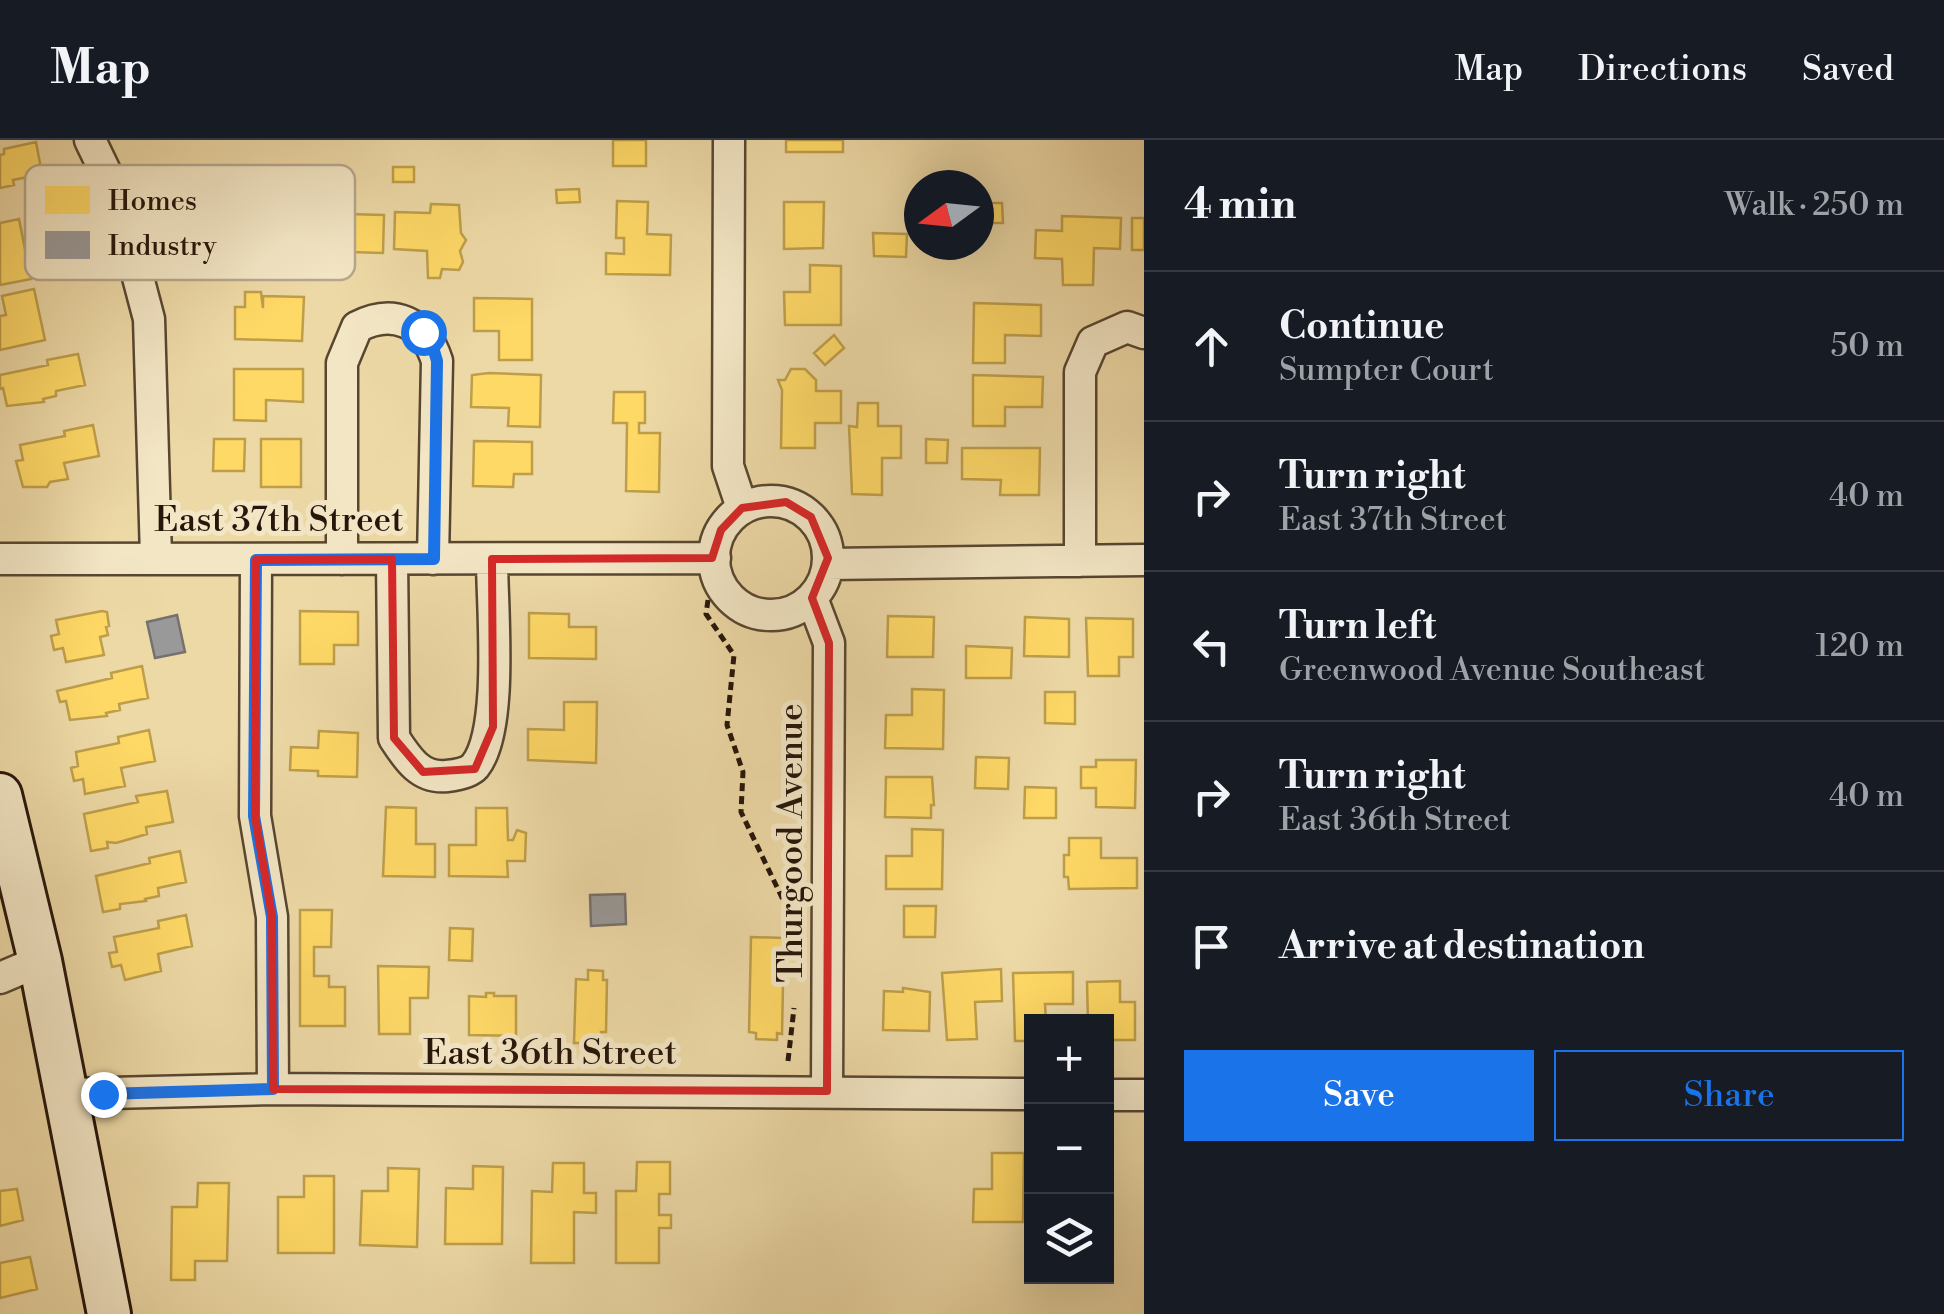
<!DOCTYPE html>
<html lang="en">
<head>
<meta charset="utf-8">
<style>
	body { margin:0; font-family:"Libre Bodoni",serif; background:#242831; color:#f1f3f6 }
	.controls { position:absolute; right:30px; bottom:30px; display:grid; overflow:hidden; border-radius:0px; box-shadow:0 10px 40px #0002 }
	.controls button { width:90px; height:90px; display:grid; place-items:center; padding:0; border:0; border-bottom:2px solid #363941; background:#171b24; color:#f1f3f6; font:50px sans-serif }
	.compass { position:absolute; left:904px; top:30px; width:90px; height:90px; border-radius:50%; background:#171b24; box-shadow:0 10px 40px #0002; rotate:255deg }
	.stop { position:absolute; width:30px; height:30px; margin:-22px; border:8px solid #1a73e8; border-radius:50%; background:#fff }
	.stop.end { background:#1a73e8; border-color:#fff; box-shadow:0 2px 10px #0008 }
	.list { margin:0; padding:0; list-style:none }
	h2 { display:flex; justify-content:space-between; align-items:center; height:130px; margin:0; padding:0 40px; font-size:42px }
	h2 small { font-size:32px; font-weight:400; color:#9ea1a6 }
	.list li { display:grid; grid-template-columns:65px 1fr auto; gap:30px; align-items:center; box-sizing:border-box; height:150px; padding:0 40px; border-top:2px solid #363941 }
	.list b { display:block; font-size:38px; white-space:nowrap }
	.list p { margin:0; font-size:32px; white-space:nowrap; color:#9ea1a6 }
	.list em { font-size:32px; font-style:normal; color:#9ea1a6 }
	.actions { display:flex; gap:20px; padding:30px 40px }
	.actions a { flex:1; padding:22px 0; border:2px solid #1a73e8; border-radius:0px; text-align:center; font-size:35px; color:#1a73e8 }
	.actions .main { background:#1a73e8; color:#fff }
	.icon { flex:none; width:55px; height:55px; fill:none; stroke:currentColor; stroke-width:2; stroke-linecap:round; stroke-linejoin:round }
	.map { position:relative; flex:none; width:1144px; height:1174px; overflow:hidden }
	header { display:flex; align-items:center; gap:60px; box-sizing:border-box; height:140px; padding:0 50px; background:#171b24; border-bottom:2px solid #363941 }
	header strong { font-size:48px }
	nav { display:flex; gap:55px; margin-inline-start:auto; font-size:35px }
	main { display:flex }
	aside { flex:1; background:#171b24 }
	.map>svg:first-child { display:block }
	.homes { fill:#ffd966; stroke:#be9e4a; stroke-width:2.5 }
	.industry { fill:#999; stroke:#76716e; stroke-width:2.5 }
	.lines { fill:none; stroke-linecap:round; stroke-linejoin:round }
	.street-casing { stroke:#584631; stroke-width:35 }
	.secondary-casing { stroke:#26150a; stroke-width:48 }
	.path { stroke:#26150a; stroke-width:5; stroke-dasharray:8 5; stroke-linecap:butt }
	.street { stroke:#f3e6c5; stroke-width:30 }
	.secondary { stroke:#f3e6c5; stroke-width:42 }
	.route { stroke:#1a73e8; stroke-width:12 }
	.marked { fill:none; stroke:#d62828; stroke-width:8; stroke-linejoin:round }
	.labels { text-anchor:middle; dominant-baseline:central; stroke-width:10; stroke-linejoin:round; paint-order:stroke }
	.street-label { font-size:35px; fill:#26150a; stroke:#f3e6c5 }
	.key { fill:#f3e6c5; stroke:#b6a78d; stroke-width:2.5 }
	.key-label { font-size:28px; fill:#26150a }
</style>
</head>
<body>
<header>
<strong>Map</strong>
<nav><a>Map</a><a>Directions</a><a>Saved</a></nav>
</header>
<main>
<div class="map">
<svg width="1144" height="1174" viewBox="0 0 1144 1174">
	<rect width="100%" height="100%" fill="#edd9a6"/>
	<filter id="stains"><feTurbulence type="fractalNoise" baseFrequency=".002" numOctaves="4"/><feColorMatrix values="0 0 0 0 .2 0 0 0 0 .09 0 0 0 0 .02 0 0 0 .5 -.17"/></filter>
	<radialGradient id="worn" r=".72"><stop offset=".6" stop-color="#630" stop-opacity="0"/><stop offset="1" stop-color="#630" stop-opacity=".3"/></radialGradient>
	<path class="homes" d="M613,0H646V26H613Z
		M786,0H843V12H786Z
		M36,2L42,34L13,40L14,45L0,48V15L4,14V9Z
		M393,27H414V42H393Z
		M579,49L580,62L557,63L556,50Z
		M617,61L648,62L647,94L671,95L670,135L606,134V113L624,114V98H616Z
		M784,62H824L823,108L784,109Z
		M986,63H1002L1003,83H986Z
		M431,64L459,65L461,93L466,100L460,111L463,122L459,130L442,129L440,138H428L427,111L394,109L395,72L430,73Z
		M347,74L384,75L383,113L349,112L348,128L335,127L334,136H321V126L296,123L297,91H306L307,86L324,87L325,79H347Z
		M1062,76L1121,78L1120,109L1094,108L1093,145H1063L1062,119L1035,118L1036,90L1062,91Z
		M1132,78H1144V110H1132Z
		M19,79L31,139L0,145V83Z
		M873,93L907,94L906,117L874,116Z
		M810,125L841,126V185H785L784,152H810Z
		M34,149L45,200L0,210V176L6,175L2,156Z
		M245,152H261L263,168V156L304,157L302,201L235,199V167H245Z
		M474,158L532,159V220H499V191H474Z
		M974,163L1041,165V196L1005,195V223H973Z
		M834,195L844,208L825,225L814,213Z
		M78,214L85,245L56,251V256L43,259L44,262L7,266L3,248L0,249V235L48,225L47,220Z
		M234,229H303V262L266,260V281L234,280Z
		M791,229H805L816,240V251H841V283H815V308H781L782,250L778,240H785Z
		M489,233L541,235L540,287L508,286L509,268L471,267L472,235Z
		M973,235L1043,237L1042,267H1005V286H973Z
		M614,252H645V283H639V293H660L659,352L626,351L627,283H613Z
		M858,263H878V286H901V318H882V355L852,354L849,286L857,287Z
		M93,285L99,316L64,323L68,339L50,342L47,347H23L16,321L23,320L20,305L65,296L64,291Z
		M214,299H245L244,331H213Z
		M261,299H301V347H261Z
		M926,299L948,300L947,323H926Z
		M474,301L532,302V334H514L513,347L473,346Z
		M962,308H1040L1039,355H1000L1001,340L962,339Z
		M102,471L107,472L109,486L106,487L108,495L100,497L104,515L66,522L63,508L54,510L51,496L59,494L56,480Z
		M300,471L358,472V505H334V524H300Z
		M529,473L569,474V487H596V519L529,518Z
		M888,476L934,477L933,517H887Z
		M1025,477L1069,479V517L1024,516Z
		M1086,478L1133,479V517H1119V536H1088Z
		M966,506L1012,508L1011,538H966Z
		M142,526L148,558L119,564L120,570L106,573L107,576L70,580L66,561L60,562L57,551L112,538L111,533Z
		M912,549L944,550L943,609L885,608L886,575H912Z
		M1045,552H1075V584L1045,583Z
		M564,562H597L596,623L528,620V589L564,590Z
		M149,590L155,621L121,628L125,646L85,654L83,639L74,641L71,628L78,626L76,612L119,603L118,597Z
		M319,591L358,593L357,637L318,636V631L290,630L291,607L318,608Z
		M976,617L1009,618L1008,649L975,648Z
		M1096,620H1136L1135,668L1096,667V648H1081V627H1096Z
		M886,637H932L934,665H931V678L885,677Z
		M1025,647L1056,648V678H1024Z
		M167,651L173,682L146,687L147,694L116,703L107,702L108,708L91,711L84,674L138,662L136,656Z
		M386,667L416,668V704H435V737L383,736Z
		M476,668H507L508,700H513L517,690L526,693L525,721H507L508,737L449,736V705H476Z
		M912,689L943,690L942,749H886V716H912Z
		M1069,698H1101V718H1137V748L1069,749L1068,737H1064V715H1069Z
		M180,711L186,742L158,748L159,756L145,759L146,761L120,764V769L103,772L96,736L150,723L149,718Z
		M904,766H936L935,797H904Z
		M300,770H332L331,807H314V836H329V847H345V886H300Z
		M186,775L192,806L158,814L161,831L125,840L121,825L112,827L109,813L117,812L114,797L159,788L158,781Z
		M450,788L473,789L472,821L449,820Z
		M751,797L784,798L782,894L777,893V900L756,899V893L749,892Z
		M378,826L429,827L428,858H410V894H379Z
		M1001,829L1002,861L975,862L977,899L947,900L942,833Z
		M588,830L603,831V840H607L606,892H601V903H595V907L580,906V903H574L576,839L588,840Z
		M1073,832V864H1045L1046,882H1032V901H1015L1013,833Z
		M1120,841V862H1135V900H1106V882H1088L1087,842Z
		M903,848L930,852L929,891L883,890L884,851L903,852Z
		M486,853H494V856H516V896L469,895V856L486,857Z
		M992,1013H1024L1023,1082H973L974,1049H992Z
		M637,1022H670V1054H659V1075H671V1088H659V1123H616V1051H636Z
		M553,1023H584V1053H596V1073L574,1072V1123H531L532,1051L552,1052Z
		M473,1026L503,1027L502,1104H445L446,1048L473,1049Z
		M388,1028L419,1029L417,1107L360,1105L362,1051H388Z
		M304,1036H334V1113H278V1057H304Z
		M198,1043H229L227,1121H195V1140H171L172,1067H197Z
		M17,1049L23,1080L0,1086V1051Z
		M30,1117L37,1149L0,1158V1123Z"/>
	<path class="industry" d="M177,475L185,512L155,518L147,482Z
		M625,754L626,784L591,786L590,755Z"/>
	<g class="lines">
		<defs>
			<path id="street" d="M90,0L116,54L149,179L156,417
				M729,0L728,326L742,368
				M714 418a57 57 0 1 1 114 0a57 57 0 1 1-114 0Z
				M0,419L715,418
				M342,419V223L357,187C393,168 425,182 437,221L433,419
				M392,419L394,598C407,618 420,639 447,636C456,635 469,633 475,626C504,590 492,468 492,419
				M256,420L255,676L272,777L273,949
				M1080,421V232L1093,202L1127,187L1144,193
				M828,424L1144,420
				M812,458L829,503L827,951
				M0,838L40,821
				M68,954L273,949L1032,954
				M1106,955H1144"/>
			<path id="secondary" d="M0,655L40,821L109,1174"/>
		</defs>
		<use href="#street" class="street-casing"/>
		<use href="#secondary" class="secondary-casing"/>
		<path class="path" d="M708,460L706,474L734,515L727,585L743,632L741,672L786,766L796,798
			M788,921L794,868"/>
		<use href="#street" class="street"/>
		<use href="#secondary" class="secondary"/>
	</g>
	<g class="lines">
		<path class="route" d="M103,954L273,949L272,777L254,676L256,420L434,419L437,221L432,204L423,192"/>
	</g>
	<path class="marked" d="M786,362L811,377L828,418L812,458L829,503L827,951L273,949L272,777L255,676L256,420L392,419L394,598L423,632L475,629L493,587L492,419L712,418L721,390L742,368Z"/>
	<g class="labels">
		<g class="street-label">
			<text x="279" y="380">East 37th Street</text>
			<text transform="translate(791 703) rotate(-90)">Thurgood Avenue</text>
			<text x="550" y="913">East 36th Street</text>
		</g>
	</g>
	<rect x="25" y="25" width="330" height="115" rx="15" class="key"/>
	<rect x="45" y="46" width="45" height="28" fill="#ffd966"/>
	<rect x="45" y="91" width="45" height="28" fill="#999"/>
	<g class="key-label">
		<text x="108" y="70">Homes</text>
		<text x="108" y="115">Industry</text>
	</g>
	<rect width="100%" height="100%" filter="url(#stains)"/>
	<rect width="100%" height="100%" fill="url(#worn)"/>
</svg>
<div class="controls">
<button>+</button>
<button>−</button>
<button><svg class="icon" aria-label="layers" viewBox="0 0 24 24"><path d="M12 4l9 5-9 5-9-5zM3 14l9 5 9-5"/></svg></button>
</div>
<svg class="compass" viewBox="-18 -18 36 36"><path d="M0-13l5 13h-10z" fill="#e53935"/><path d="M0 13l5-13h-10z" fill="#9ea1a6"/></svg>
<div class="stop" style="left:423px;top:192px"></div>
<div class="stop end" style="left:103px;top:954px"></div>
</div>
<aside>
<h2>4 min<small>Walk · 250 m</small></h2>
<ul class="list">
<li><svg class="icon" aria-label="ahead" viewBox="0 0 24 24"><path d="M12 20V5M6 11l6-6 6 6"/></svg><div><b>Continue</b><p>Sumpter Court</p></div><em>50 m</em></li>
<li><svg class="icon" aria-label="right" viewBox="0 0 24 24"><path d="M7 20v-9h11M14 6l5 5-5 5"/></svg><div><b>Turn right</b><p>East 37th Street</p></div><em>40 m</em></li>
<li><svg class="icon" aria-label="left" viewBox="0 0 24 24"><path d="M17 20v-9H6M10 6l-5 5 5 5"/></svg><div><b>Turn left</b><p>Greenwood Avenue Southeast</p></div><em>120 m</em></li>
<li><svg class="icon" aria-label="right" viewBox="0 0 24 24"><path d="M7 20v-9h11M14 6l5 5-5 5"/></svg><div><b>Turn right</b><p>East 36th Street</p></div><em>40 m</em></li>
<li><svg class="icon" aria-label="arrive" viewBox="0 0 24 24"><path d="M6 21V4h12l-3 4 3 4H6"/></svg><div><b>Arrive at destination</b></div></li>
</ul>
<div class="actions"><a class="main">Save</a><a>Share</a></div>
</aside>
</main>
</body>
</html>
